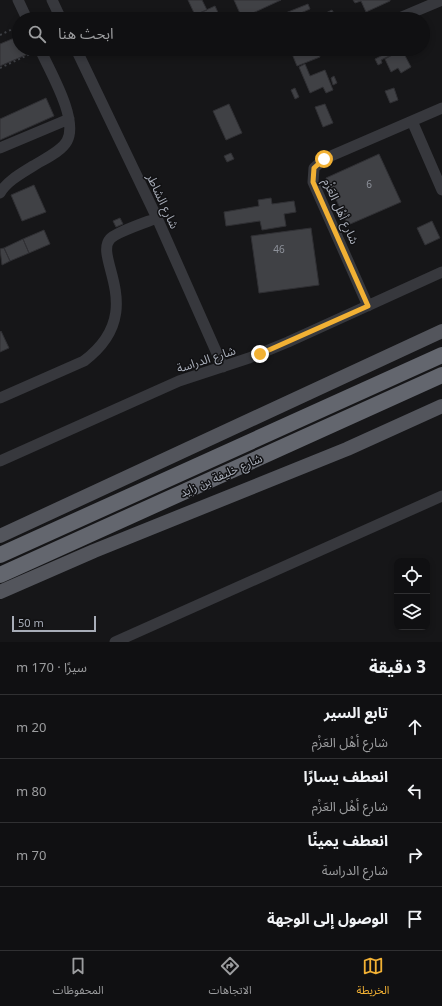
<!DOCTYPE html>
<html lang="ar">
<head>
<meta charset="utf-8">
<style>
	body { margin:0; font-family:"Noto Sans","Noto Sans Arabic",sans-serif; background:#19191b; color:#f1f3f6; direction:rtl }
	.controls { position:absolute; right:12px; bottom:12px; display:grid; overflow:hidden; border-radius:8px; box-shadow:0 2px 6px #0003 }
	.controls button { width:36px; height:36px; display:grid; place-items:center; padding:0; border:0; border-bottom:1px solid #303032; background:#101012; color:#f1f3f6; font:20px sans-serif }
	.scale { position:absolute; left:12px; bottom:10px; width:84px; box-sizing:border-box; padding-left:4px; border:2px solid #a8adb8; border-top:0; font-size:11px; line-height:14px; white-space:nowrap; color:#a8adb8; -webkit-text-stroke:3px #111113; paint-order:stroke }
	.stop { position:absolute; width:12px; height:12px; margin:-9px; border:3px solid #f2b134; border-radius:50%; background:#fff }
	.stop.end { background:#f2b134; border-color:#fff; box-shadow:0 1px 4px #0008 }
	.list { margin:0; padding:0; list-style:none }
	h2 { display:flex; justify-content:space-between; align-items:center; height:52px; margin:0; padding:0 16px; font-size:17px }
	h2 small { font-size:13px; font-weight:400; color:#9c9d9f }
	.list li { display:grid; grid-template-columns:26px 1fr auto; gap:12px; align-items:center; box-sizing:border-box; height:64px; padding:0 16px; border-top:1px solid #303032 }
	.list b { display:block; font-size:15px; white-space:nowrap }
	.list p { margin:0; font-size:13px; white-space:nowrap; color:#9c9d9f }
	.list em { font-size:13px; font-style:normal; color:#9c9d9f }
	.icon { flex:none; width:22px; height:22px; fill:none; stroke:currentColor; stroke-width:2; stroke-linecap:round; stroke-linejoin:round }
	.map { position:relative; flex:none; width:442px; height:642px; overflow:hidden; direction:ltr }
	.search { position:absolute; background:#101012; box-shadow:0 2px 6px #0003; left:12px; right:12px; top:12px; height:44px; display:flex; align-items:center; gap:10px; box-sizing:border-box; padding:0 14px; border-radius:22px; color:#9c9d9f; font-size:15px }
	.sheet { height:308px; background:#101012 }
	nav { display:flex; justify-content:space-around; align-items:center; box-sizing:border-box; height:56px; border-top:1px solid #303032; background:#101012; font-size:11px; color:#9c9d9f }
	nav a { display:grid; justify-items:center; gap:2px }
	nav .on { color:#f2b134 }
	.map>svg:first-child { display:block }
	.building { fill:#404145; stroke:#303034 }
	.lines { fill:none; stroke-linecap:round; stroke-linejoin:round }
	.path { stroke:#3d3f44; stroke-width:2; stroke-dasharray:2 3; stroke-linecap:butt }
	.minor { stroke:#37383d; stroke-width:11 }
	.major { stroke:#53555c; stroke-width:14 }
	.highway { stroke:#63666e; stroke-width:16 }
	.route { stroke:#f2b134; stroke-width:5 }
	.labels { text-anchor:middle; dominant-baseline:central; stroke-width:3; stroke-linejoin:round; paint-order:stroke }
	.number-label { font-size:10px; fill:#8e929b }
	.street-label { font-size:12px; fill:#a8adb8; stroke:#111113 }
</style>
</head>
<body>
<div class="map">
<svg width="442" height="642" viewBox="0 0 442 642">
	<rect width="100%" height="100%" fill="#161618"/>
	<path class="building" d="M188,0H202L207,10L195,15Z
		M234,0H281L242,18Z
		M353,0H390V1L366,12L361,1L355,3Z
		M308,4L310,9L287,19H279L278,16Z
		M215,6L221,19H212L211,16L203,19H196L195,15Z
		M332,10L335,15L325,19H313Z
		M186,13L189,17L185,19H177Z
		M19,36V49H25L28,54L0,66V44Z
		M290,49H306L307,53L317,50L320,57L297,66Z
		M402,50L411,67L401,73L398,68L391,72L385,59Z
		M387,53L389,56L381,60L382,63L378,65L375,59Z
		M305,64L310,76L325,70L333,90L326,93L323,87L310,93L299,67Z
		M334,76L337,83L333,85L331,78Z
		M295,88L299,97L295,99L291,90Z
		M394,88L398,100L390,103L385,91Z
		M46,98L54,116L0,140V119Z
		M229,104L242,133L226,140L213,111Z
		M325,104L333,123L323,127L315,107Z
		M231,153L234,159L227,162L224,156Z
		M379,154L401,202L348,225L326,178Z
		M34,185L46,212L22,221L11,195Z
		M271,198L272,204L294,201L296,212L284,214L286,226L262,230L260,221L226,226L224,212L259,206L258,200Z
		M120,218L123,224L116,227L113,221Z
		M432,221L440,238L425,245L417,228Z
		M311,228L319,285L259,293L251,236Z
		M44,230L50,244L29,253L23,239Z
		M23,239L29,253L10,261L4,248Z
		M4,248L10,261L2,265L0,249Z
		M1,331L9,348L0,352V332Z"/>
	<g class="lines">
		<path class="path" d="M0,35L19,26
			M0,68L30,54"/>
		<path class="minor" d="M18,0L27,19
			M52,0L61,19
			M397,19L442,0
			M76,49L157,218L223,367
			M412,121L442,190
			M0,148L69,119
			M0,193C7,181 22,173 33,166C44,159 61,152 67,141C79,119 49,70 40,49
			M368,306L313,182L314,168L324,159L442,108
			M0,398L84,361C149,312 93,258 110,239C116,232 147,222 157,218
			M0,461L179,381L249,358L288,342L442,272
			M115,642L442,496"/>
		<path class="major" d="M0,536L442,331
			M0,592L94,551L347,449L442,406"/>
		<path class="highway" d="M0,555L442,355
			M0,575L442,375"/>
	</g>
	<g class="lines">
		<path class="route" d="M260,354L368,306L313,182L314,168L324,159"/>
	</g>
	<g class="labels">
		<g class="number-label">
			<text x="369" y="184">6</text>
			<text x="279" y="249">46</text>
		</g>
		<g class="street-label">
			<text transform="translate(163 201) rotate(65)">شارع الشاطر</text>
			<text transform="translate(341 211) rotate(66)">شارع أهْل العَزْم</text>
			<text transform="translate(206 359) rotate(-18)">شارع الدراسة</text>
			<text transform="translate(221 475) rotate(-24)">شارع خليفة بن زايد</text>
		</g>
	</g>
</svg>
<div class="controls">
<button><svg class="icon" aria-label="locate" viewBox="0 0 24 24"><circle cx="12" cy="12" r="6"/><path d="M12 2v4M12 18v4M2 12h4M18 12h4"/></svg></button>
<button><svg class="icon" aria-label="layers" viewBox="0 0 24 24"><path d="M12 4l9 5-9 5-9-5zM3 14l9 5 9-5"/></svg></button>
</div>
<div class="scale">50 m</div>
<div class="stop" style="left:324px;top:159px"></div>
<div class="stop end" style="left:260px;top:354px"></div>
<div class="search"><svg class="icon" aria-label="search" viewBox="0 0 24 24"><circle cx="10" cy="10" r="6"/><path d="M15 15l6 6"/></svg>ابحث هنا</div>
</div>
<section class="sheet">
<h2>3 دقيقة<small>سيرًا · 170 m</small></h2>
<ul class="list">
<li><svg class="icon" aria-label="ahead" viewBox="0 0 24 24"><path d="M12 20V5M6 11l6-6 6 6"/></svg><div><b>تابع السير</b><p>شارع أهْل العَزْم</p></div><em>20 m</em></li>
<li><svg class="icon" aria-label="left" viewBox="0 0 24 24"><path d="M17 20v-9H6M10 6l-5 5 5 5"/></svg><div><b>انعطف يسارًا</b><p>شارع أهْل العَزْم</p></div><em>80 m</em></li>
<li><svg class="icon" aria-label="right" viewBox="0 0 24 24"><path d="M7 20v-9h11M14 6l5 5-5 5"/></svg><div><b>انعطف يمينًا</b><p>شارع الدراسة</p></div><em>70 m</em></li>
<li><svg class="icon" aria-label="arrive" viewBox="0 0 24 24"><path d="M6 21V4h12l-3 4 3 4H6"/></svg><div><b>الوصول إلى الوجهة</b></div></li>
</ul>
</section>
<nav>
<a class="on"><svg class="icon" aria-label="map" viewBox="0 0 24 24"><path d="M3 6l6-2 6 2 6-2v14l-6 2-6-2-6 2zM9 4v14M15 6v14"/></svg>الخريطة</a>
<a><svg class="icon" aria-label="directions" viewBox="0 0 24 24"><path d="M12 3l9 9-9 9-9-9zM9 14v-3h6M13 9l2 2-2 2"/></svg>الاتجاهات</a>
<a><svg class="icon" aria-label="saved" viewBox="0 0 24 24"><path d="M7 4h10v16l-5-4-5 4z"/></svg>المحفوظات</a>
</nav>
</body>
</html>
